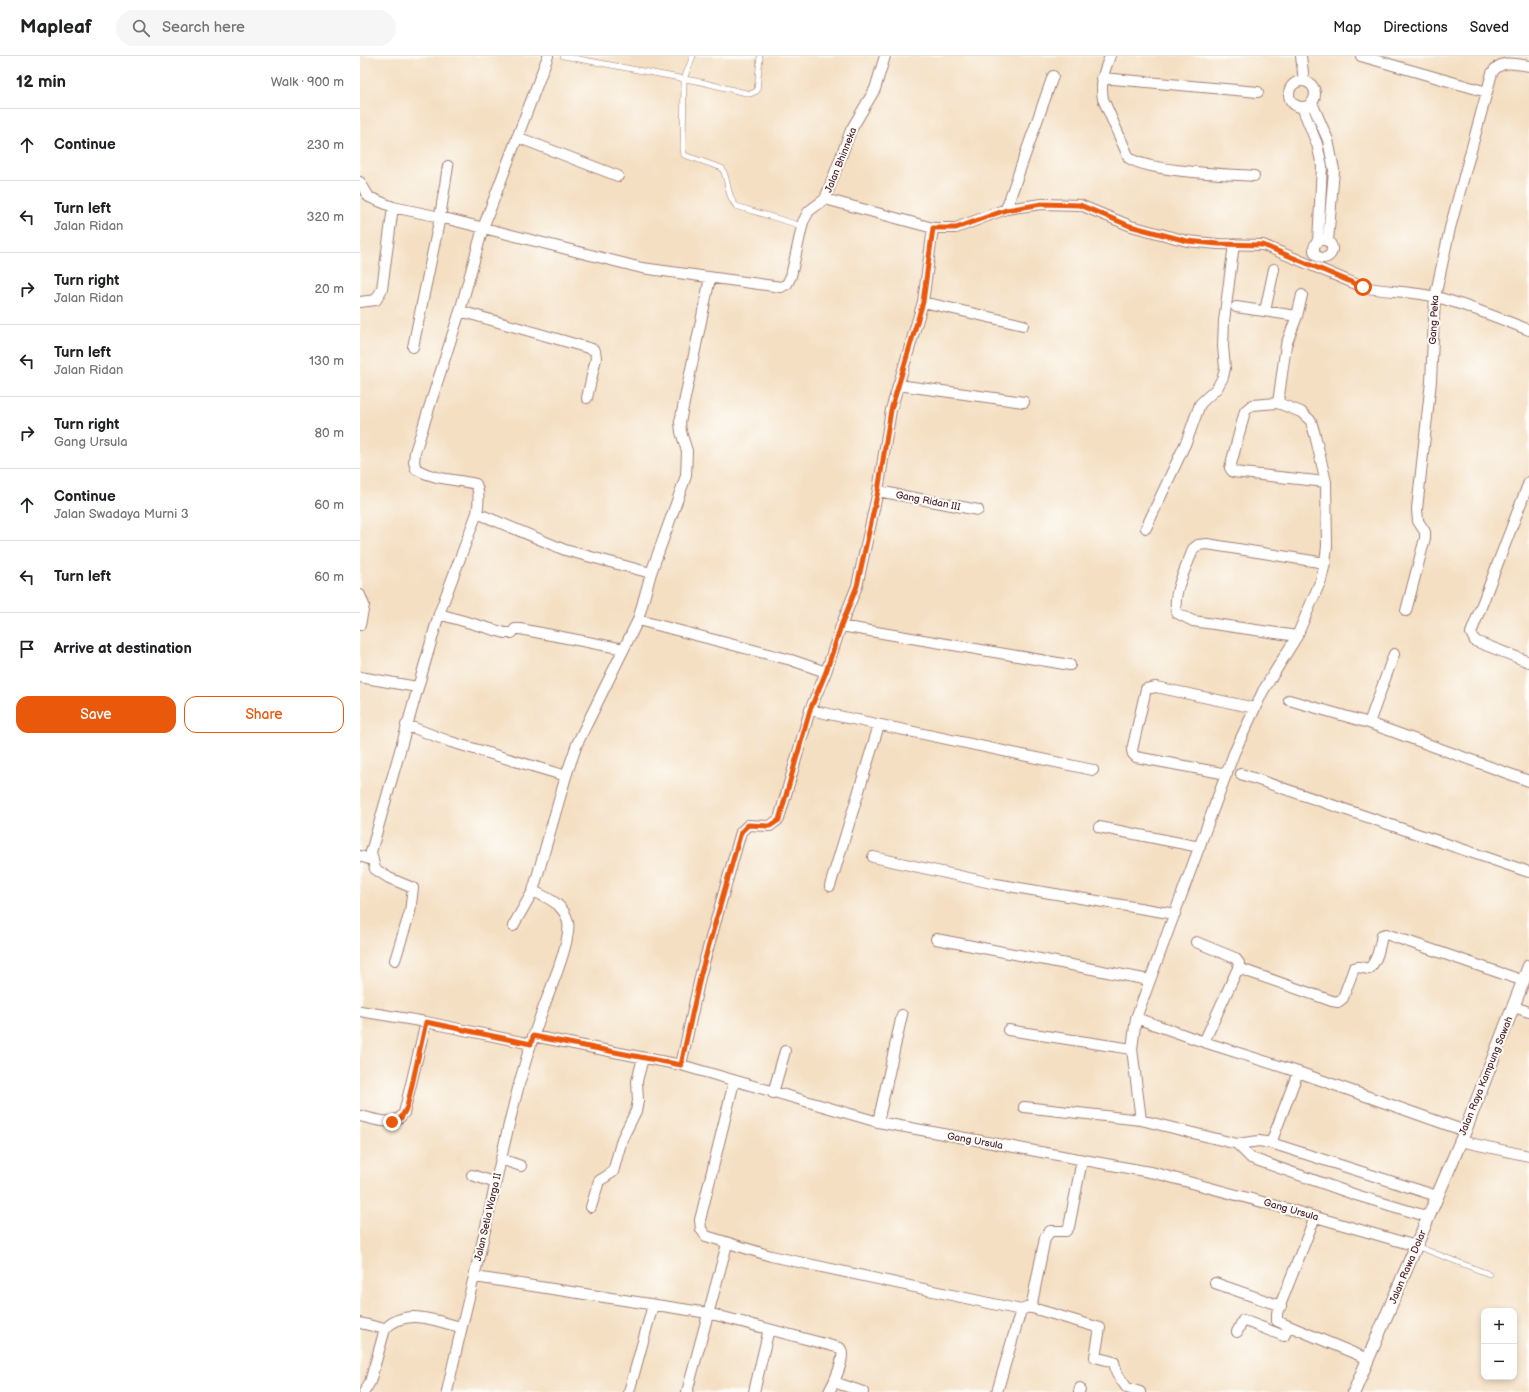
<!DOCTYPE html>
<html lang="en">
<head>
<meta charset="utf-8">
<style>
	body { margin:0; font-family:"Balsamiq Sans",sans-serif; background:#f6f6f6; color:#202124 }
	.controls { position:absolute; right:12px; bottom:12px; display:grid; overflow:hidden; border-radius:8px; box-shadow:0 2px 6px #0003 }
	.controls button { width:36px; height:36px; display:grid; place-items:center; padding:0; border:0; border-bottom:1px solid #e0e0e0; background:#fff; color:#202124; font:20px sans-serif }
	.stop { position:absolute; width:12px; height:12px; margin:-9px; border:3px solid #ea580c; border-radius:50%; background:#fff }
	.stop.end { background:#ea580c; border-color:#fff; box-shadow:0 1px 4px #0008 }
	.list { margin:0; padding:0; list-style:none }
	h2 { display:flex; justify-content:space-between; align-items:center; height:52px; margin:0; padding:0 16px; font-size:17px }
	h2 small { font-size:13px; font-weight:400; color:#757577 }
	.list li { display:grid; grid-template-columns:26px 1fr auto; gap:12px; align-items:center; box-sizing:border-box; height:72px; padding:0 16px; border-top:1px solid #e0e0e0 }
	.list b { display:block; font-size:15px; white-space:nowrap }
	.list p { margin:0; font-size:13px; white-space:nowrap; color:#757577 }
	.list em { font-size:13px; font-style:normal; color:#757577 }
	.actions { display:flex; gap:8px; padding:12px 16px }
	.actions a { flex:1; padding:9px 0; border:1px solid #ea580c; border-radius:12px; text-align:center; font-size:14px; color:#ea580c }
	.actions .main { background:#ea580c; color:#fff }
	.icon { flex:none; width:22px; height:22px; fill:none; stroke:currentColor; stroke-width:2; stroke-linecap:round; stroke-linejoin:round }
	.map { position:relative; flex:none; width:1169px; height:1336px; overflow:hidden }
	header { display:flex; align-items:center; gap:24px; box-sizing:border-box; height:56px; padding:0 20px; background:#fff; border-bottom:1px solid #e0e0e0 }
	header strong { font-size:19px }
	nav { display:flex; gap:22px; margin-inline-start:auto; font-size:14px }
	.search { width:280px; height:36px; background:#f6f6f6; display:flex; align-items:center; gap:10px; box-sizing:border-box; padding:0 14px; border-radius:22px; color:#757577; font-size:15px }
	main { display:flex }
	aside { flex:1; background:#fff }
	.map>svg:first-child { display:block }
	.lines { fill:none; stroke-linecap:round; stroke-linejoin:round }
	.service-casing { stroke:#9f7f76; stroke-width:6 }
	.minor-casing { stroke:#9f7f76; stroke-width:12 }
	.tertiary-casing { stroke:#9f7f76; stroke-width:14 }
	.service { stroke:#fff; stroke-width:5 }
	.minor { stroke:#fff; stroke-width:10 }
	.tertiary { stroke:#fff; stroke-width:12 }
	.route { stroke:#ea580c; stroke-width:5 }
	.labels { text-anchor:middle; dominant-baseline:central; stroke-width:4; stroke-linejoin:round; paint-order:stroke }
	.street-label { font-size:10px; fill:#4a1f2b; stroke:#fdfcf7 }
</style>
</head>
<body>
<header>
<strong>Mapleaf</strong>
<div class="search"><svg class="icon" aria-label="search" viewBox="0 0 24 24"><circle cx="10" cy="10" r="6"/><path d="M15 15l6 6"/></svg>Search here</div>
<nav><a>Map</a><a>Directions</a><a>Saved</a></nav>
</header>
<main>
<aside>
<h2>12 min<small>Walk · 900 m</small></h2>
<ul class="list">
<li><svg class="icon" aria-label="ahead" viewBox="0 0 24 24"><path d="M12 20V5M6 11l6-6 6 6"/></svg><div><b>Continue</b></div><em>230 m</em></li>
<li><svg class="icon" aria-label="left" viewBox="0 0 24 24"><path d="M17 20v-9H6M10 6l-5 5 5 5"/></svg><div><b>Turn left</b><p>Jalan Ridan</p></div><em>320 m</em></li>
<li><svg class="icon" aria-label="right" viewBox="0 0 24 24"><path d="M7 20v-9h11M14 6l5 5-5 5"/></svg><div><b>Turn right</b><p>Jalan Ridan</p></div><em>20 m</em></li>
<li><svg class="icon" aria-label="left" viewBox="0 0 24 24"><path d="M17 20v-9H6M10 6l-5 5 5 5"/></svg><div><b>Turn left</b><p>Jalan Ridan</p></div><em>130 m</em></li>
<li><svg class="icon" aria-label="right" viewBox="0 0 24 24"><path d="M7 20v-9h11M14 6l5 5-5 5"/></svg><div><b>Turn right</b><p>Gang Ursula</p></div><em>80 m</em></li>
<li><svg class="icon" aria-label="ahead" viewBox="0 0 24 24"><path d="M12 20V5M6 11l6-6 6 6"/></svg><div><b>Continue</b><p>Jalan Swadaya Murni 3</p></div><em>60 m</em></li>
<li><svg class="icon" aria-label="left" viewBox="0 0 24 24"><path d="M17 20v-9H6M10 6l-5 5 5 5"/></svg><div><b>Turn left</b></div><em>60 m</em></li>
<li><svg class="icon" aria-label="arrive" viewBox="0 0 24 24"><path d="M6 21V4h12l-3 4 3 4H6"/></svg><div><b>Arrive at destination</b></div></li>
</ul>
<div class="actions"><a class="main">Save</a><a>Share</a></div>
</aside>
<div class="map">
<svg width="1169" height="1336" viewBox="0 0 1169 1336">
	<rect width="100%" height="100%" fill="#fdfcf7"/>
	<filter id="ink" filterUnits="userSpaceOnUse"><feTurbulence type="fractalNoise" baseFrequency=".025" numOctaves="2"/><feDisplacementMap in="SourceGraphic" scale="8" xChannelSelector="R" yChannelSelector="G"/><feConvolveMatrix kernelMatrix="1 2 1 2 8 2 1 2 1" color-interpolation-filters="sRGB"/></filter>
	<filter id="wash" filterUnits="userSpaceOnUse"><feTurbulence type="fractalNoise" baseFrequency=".012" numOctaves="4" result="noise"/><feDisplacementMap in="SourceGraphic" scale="16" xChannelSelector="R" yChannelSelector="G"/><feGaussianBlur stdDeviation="0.9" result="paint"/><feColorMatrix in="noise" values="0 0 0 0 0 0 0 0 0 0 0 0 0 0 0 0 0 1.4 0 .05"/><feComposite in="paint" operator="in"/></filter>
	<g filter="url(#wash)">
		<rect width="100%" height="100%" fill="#f4dfc2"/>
	</g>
	<g filter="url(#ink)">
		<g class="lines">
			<defs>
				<path id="service" d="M203,0L341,26L390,38L397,35L400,0
					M333,0L324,23L323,93L324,99L362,112C369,124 366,138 376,150L442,170
					M1056,1190L1129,1218"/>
				<path id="minor" d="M750,0C744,15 740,26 743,43L769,102C790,116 866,118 894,120
					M941,0L944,25
					M1001,0L1127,36
					M742,22L898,36
					M929 38a13 13 0 1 1 26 0a13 13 0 1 1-26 0Z
					M952,47L968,84L974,114L968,185
					M942,51L957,88L962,110L958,186
					M157,81L258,120
					M0,126L9,141L33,151L80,161L282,212L421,231L427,228L431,220L443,166L449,155L465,143L573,172H596L646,153L682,148L720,149L771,170L827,185L858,188L903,189L1003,231C1027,236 1052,235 1076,241C1108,249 1138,262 1169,274
					M465,143L491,74L515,33L525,0
					M646,153L693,20
					M954 193a9 9 0 1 1 18 0a9 9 0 1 1-18 0Z
					M942,239L937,260L926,289L918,347L941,356L951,365L955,379L966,426L967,490L965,507L961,524L937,580L903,635L874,697L776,962L772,993L781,1064L877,1088L899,1085L911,1087L1077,1140
					M0,246L16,244L22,233L33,151
					M563,246L663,269
					M876,251L937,260
					M100,255L232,293L235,295L236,302L227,342
					M905,255L914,213
					M53,291L80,161L88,110
					M538,329L664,346
					M918,347L892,349L885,355L870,412L873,416L966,426
					M1169,426L1111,577L1115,585L1169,606
					M518,435L618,454
					M117,457L205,494L291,517
					M786,472L827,384L840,348L857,332L863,321L865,312L863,290L864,265L874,188
					M0,539L4,549L0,569
					M1046,555L1065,482V476L1058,465L1057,453L1071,325L1075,241L1090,172L1132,17C1140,3 1156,8 1169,10
					M79,558L145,577H152L155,573H160L264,593
					M278,564L431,604L466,616
					M481,570L710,609
					M937,580L833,565L817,557C811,537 827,512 833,493L838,489L847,488L965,507
					M0,621L57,631
					M929,644L1009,667L1169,725
					M450,654L733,714
					M1009,667L1034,598
					M46,669L91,686L206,720
					M867,718L776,701L773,698L772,694L786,633L796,631L895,652
					M881,718L1169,816
					M739,771L840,791
					M0,800L12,804
					M513,801L636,828L815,858
					M470,830L519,669
					M153,870L173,835
					M576,883L789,924
					M836,886L875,902L879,907L878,912
					M35,904L50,856L53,832L29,822L15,813L11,796L79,558L117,457C119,447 120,438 116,428C95,423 75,424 56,413L54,406L55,396L100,255L123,172L188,0
					M1154,951L1169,956
					M0,955L66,966L171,988
					M776,962L844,986L938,1016L1105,1075
					M648,974L772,993
					M173,980L321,1009L518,1066L795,1117L921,1151L1056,1190
					M844,986L878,912L972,945L978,946L983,942L994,912L999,911L1009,913C1018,903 1019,893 1022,879L1026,878L1164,925
					M321,1009L341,917L381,776L388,769L410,770L419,763L450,654L466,616L481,570L497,530L518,435L531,354L563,246L573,172
					M374,1026L340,1164L341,1173L346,1180L411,1200L661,1254
					M413,1037L425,995
					M664,1051L781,1064
					M0,1060C15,1063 34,1072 44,1057L66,966
					M518,1066L542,959
					M1100,1085L1169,1100
					M911,1087L938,1016
					M877,1088L891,1102L996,1139L1069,1161
					M141,1103L161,1110
					M112,1119L136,1127
					M231,1151L239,1125L253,1116L262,1083L276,1055L278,1045L277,1025L283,1002
					M955,1161L917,1257V1265L1008,1303
					M115,1221L348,1257L480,1292C487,1299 474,1327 469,1336
					M855,1227L921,1250
					M671,1252L685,1182L690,1175H706L709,1171L722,1104
					M0,1267L25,1273L10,1326L4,1336
					M25,1273C46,1251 75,1265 101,1271
					M877,1276L883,1264L924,1280L928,1270
					M474,1326L503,1336
					M87,1336C99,1279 114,1223 127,1166C142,1099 156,1028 179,964C186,943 212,885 208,866C204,848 188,842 173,835L206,720L217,688L278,564L291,517L326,420L327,395L321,376L320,366L350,222
					M269,1336L293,1249
					M327,1336L367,1188
					M394,1336L409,1273
					M637,1336L661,1254L669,1251L740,1272L735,1301L754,1306L757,1318L767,1332L780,1336
					M719,1336L720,1332"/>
				<path id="tertiary" d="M994,1336L1105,1075L1169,910"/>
			</defs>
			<use href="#service" class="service-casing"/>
			<use href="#minor" class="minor-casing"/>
			<use href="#tertiary" class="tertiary-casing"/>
			<use href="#service" class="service"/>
			<use href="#minor" class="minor"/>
			<use href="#tertiary" class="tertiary"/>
		</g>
	</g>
	<g class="lines" filter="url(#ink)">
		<path class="route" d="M32,1066L41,1062L47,1051L66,966L171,988L173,980L321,1009L341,917L381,776L388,769L410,770L419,764L450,654L466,616L481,570L497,530L518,435L531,354L563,246L573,172H596L646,154L682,148L720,149L770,170L827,185L858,188L903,189L1003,231"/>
	</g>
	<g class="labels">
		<g class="street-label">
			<text transform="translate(481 104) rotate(-68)">Jalan Bhinneka</text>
			<text transform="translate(1074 264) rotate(-87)">Gang Peka</text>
			<text transform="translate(568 445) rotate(11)">Gang Ridan III</text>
			<text transform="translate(1126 1020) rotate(-68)">Jalan Raya Kampung Sawah</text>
			<text transform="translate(615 1085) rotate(10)">Gang Ursula</text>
			<text transform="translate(931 1154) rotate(16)">Gang Ursula</text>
			<text transform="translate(128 1161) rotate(-77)">Jalan Setia Warga II</text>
			<text transform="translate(1048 1211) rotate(-67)">Jalan Rawa Dolar</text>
		</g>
	</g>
</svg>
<div class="controls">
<button>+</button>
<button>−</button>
</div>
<div class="stop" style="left:1003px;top:231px"></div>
<div class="stop end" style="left:32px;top:1066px"></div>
</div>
</main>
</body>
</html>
